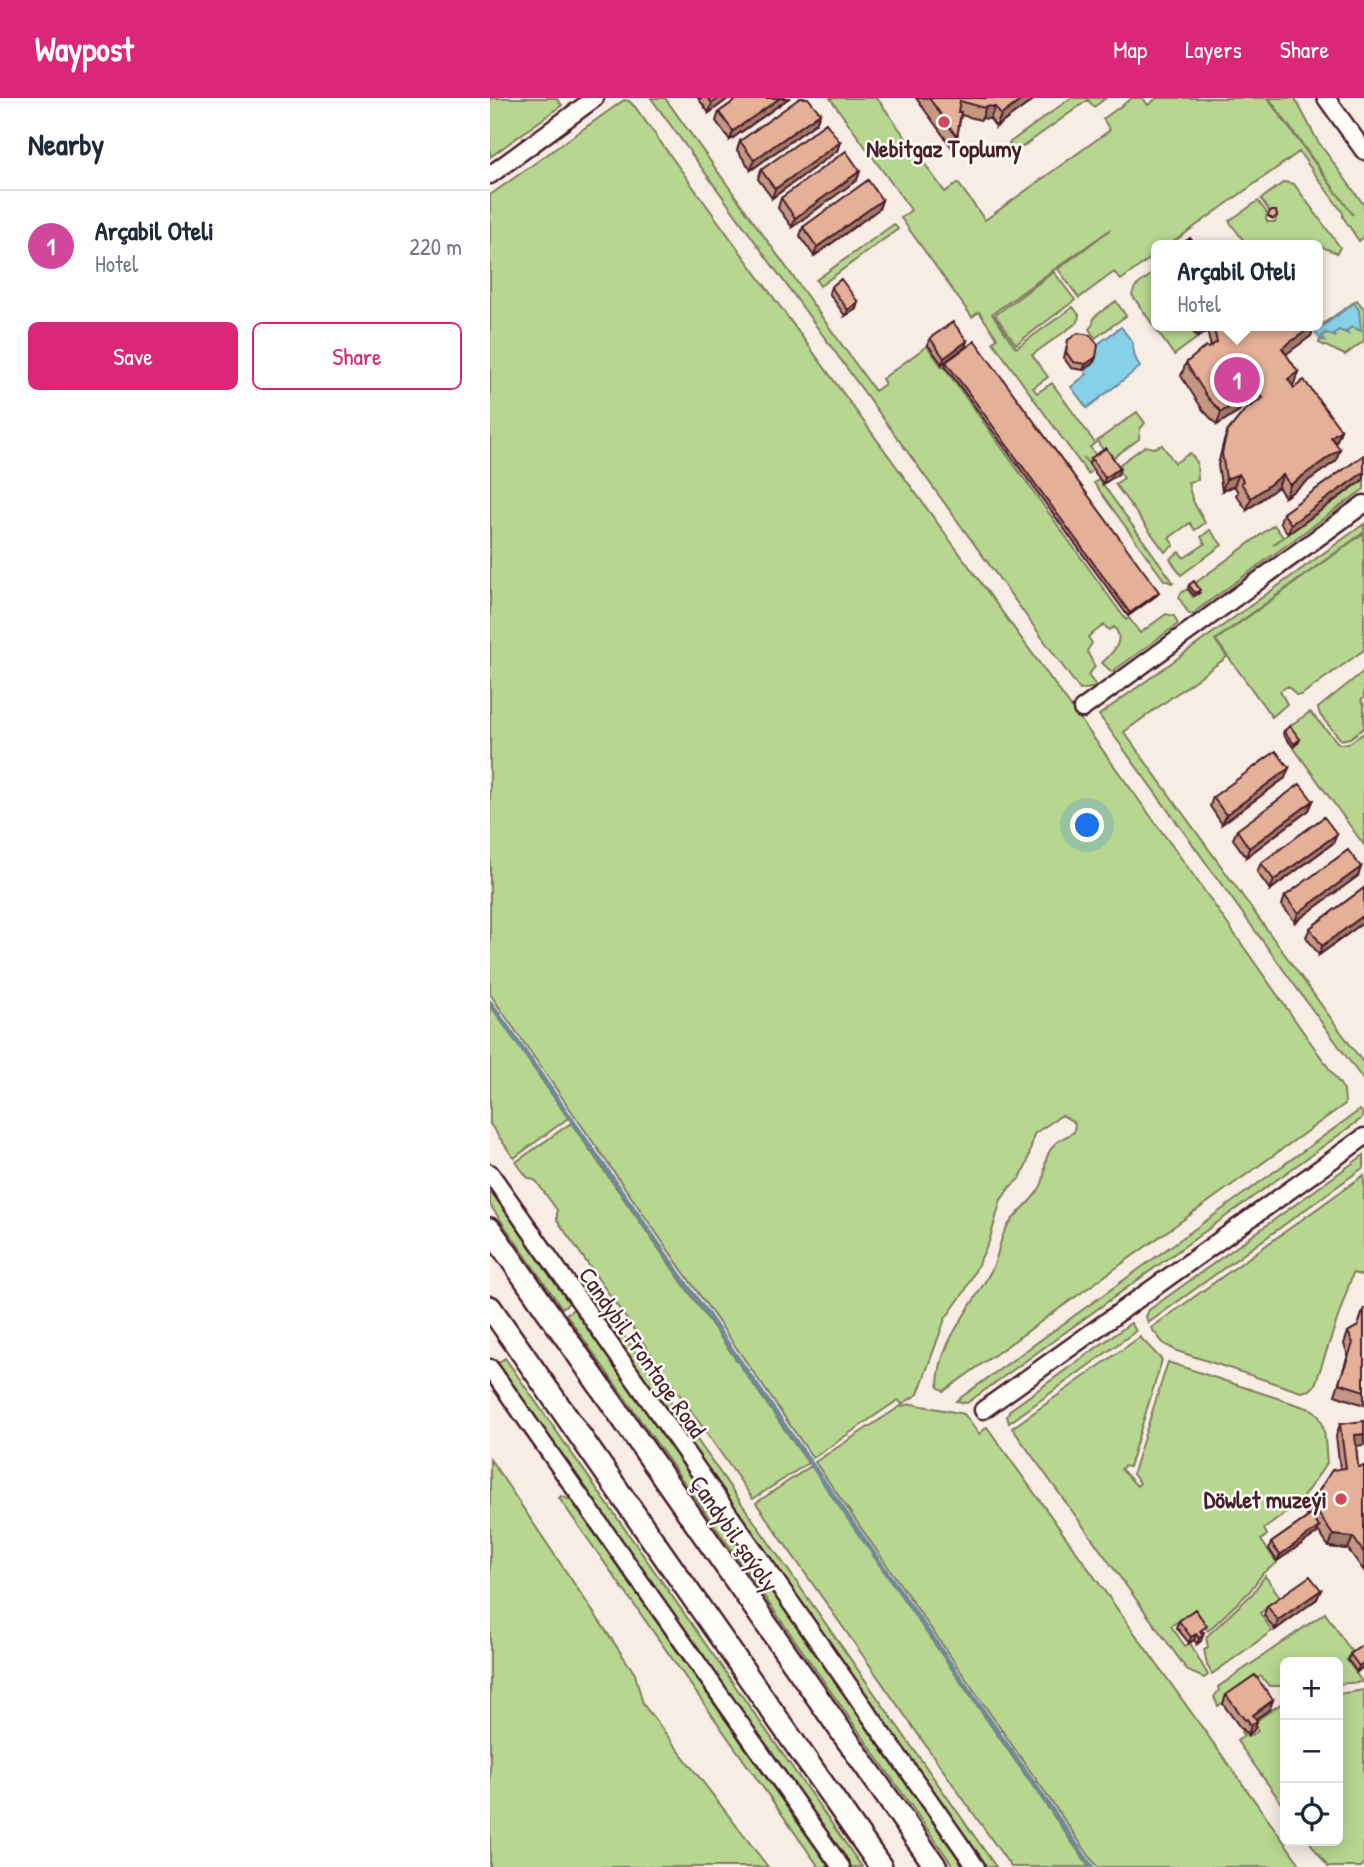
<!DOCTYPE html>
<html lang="en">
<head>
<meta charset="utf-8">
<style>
	body { margin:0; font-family:"Patrick Hand",sans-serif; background:#f2f2f3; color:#1f2937 }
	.controls { position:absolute; right:21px; bottom:21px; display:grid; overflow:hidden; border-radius:10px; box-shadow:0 4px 18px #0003 }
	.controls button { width:63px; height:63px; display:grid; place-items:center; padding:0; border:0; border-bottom:2px solid #e0e1e3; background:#fff; color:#1f2937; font:35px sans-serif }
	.you { position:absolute; left:598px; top:728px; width:24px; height:24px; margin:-18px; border:5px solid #fff; border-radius:50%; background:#1a73e8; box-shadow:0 0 0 10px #1a73e833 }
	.badge { display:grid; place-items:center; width:46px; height:46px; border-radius:50%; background:#db2777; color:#fff; font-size:23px; font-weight:700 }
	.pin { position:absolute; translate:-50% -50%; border:4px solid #fff; box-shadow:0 2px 7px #0006 }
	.popup { position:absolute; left:661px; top:142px; width:172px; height:91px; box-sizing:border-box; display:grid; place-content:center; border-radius:10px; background:#fff; filter:drop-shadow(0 2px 5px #0005); font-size:23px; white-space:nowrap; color:#747a83 }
	.popup b { font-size:26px; color:#1f2937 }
	.popup::after { content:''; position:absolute; left:50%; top:100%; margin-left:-14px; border:14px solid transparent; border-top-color:#fff }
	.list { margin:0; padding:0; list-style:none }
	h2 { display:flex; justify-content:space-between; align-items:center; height:91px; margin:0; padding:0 28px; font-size:30px }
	h2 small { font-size:23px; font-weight:400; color:#747a83 }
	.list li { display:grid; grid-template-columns:46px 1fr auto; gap:21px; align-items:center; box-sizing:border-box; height:112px; padding:0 28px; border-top:2px solid #e0e1e3 }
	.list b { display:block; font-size:26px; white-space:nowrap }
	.list p { margin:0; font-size:23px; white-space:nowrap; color:#747a83 }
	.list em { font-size:23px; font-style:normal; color:#747a83 }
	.actions { display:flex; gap:14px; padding:21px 28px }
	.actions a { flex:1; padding:16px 0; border:2px solid #db2777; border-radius:10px; text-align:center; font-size:24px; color:#db2777 }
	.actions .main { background:#db2777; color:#fff }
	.icon { flex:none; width:38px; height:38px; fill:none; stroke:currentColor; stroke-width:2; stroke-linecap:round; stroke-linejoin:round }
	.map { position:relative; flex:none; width:874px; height:1769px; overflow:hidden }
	header { display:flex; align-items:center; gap:42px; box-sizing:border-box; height:98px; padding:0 35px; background:#db2777; color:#fff }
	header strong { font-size:33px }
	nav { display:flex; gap:38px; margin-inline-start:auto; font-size:24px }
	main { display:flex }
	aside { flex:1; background:#fff }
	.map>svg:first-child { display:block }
	.green { fill:#b7d791; stroke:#807b5e; stroke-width:2 }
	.water { fill:#86d1e7; stroke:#6e8a9c; stroke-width:2 }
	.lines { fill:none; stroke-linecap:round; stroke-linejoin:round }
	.stream { stroke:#6e8a9c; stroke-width:4.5 }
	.minor-casing { stroke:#4a1f2b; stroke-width:21 }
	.secondary-casing { stroke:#4a1f2b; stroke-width:26 }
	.minor { stroke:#fdfcf7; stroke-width:16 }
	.secondary { stroke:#fdfcf7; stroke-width:21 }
	.wall { fill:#c49783; stroke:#4a1f2b; stroke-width:2 }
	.shaded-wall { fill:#a07b6a; stroke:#4a1f2b; stroke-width:2 }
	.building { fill:#e4b098; stroke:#4a1f2b; stroke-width:2 }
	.poi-dot { fill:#d1495b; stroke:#fdfcf7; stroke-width:2.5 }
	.labels { text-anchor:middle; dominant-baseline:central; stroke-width:5; stroke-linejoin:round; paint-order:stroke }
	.poi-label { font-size:24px; font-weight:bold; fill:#4a1f2b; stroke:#fdfcf7 }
	.street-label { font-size:24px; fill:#4a1f2b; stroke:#fdfcf7 }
</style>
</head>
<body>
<header>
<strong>Waypost</strong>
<nav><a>Map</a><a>Layers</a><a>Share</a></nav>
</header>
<main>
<aside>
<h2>Nearby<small></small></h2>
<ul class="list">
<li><span class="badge" style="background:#d1479c">1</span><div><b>Arçabil Oteli</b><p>Hotel</p></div><em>220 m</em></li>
</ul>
<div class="actions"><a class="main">Save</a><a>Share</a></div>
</aside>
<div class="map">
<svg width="874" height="1769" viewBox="0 0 874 1769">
	<rect width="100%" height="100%" fill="#f8ede4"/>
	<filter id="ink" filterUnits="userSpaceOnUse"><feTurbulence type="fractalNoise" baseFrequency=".0143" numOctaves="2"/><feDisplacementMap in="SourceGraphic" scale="14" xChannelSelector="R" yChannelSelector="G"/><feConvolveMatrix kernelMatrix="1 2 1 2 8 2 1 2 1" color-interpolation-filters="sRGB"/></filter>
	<g filter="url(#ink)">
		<path class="green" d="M0,0H66L72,7L0,59Z
			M161,0H175L385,293L395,286L392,281L437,248L452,269L453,268L636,522L639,520L650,535L676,516L684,518L688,526L622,574L612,565C622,555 636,543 624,529L619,532L614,527L598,539L602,545L597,553L605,569L598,577L607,589L590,592Z
			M340,0H387L455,94L468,85L495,122L620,32L613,21L642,0H653L658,7L667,0H777L863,117L779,0H805L827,42L874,107V139L869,143L853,119V115L809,54L679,147H666V156L631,182L624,174L589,200L568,171L621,131L502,216L526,250L583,209L589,217L588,224L542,257L558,279L543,290L547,295L562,285L605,345L600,349L607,359L598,365L593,359L603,372L598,376L503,244L507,240L489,214L482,219L411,120L421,112Z
			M581,0H616L604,9L598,2L525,54L519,45Z
			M134,2L139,3L145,9L699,771L854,992L855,1006L454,1293L448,1289C448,1242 484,1209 503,1169C509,1156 509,1141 517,1129C526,1114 543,1104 551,1088C558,1074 551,1063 563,1048C568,1041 577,1039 584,1034L585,1025L572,1017L544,1036L537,1066L530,1080L520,1089L511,1102L499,1144L475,1193L455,1221L428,1296L412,1306L408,1302L323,1360L0,896V97Z
			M794,84L804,86L850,149L847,155L820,144L808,147H757L739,123L768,103L777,115L776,121L778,124H785L787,117L780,114L771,101Z
			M404,126L408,131L330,188L326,182Z
			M666,173V228H698L707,240L684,257L642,197L645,189Z
			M564,174L585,202L526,246L505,217Z
			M867,202L874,211V243L855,257L829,245L830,241L834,242L832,238L836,235L843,236L849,232L856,233L862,229L871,232L864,206L824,232Z
			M626,203L636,218L605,240L599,231L603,226L604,219Z
			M647,314L655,325L650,331L649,341L620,362L607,343Z
			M672,347L685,365L700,355L707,364L708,382L698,384L702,401L715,425L705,432L700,425L679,440L684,447L675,454L625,386L634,380L626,369L655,348L664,350Z
			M609,381L683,484L682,485L674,482L604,385Z
			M874,382V391L706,513L707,516H699L689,500L691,495L697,491L703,499L710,495L704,486L784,427L793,439L783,447Z
			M874,426V434L725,542L737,559L634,634L874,966V983L609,617Z
			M720,432L732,447L691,477L680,461L689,454L694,460L715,446L711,439Z
			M874,435V552L811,597H806L798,588L790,593L797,606L782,619L726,542Z
			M874,573V600L871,602L874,607V630L860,640L851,642L830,617L828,610Z
			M820,614L849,646H858L874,635V747L803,649L809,644L798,629Z
			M0,907L78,1020L24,1060L0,1026Z
			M870,1012L873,1016L871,1021L477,1305L466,1303Z
			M81,1025L318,1365L263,1401L67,1122V1112L46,1083L37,1079L26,1064Z
			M874,1057V1069L658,1225L656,1218L659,1212Z
			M874,1077V1178L863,1175L825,1287L820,1292L811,1294L687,1253L674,1246L661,1230Z
			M0,1092L79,1205L72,1210L0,1107Z
			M105,1196L506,1769H497L99,1201Z
			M84,1211L474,1769H464L76,1216Z
			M641,1225L646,1233L519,1325L517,1318L520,1312Z
			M650,1239L672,1262L639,1369L634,1368L631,1371L647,1388L650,1385L643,1376L644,1371L678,1264L823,1312C837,1322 835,1350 837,1365L808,1406L774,1431L777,1437L771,1442L787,1465L773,1475L759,1494L718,1533L704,1513L681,1528L695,1548L700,1545L718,1577L714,1580L698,1573L522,1330Z
			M15,1260L372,1769H361L8,1265Z
			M422,1306L474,1316L489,1336L497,1329L812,1769H607L325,1364L411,1308Z
			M0,1361L145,1576L153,1606L278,1769H0Z
			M321,1368L599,1769H521L266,1405Z
			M71,1398L81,1402L339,1769H329L69,1400Z
			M775,1478L791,1500L770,1515L782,1533L722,1576L717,1567L714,1551L718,1549L716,1539L762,1496Z
			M835,1515L864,1557L857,1562L872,1584L848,1586V1564H795V1588H779L771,1578L728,1608L724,1599L729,1592L728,1589Z
			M874,1592V1766L871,1769H838L819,1743H848V1596Z
			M795,1603V1710L747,1643L754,1638L751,1634L753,1633L758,1639L768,1633L763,1625Z"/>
		<path class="water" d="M864,205L869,212L871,233L862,229L856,233L858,236L849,232L843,236L846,239L836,235L832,238L835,243L830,241L825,234Z
			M631,229L642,244L645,259L650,269L597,310L581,289L597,276L595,273L604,266L607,253L604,249Z"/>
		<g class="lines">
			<path class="stream" d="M0,904L602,1769"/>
			<defs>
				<path id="minor" d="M836,0L874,53
					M0,77L105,0
					M592,611L874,406
					M0,1075L486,1769
					M0,1270L351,1769
					M493,1312L874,1039"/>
				<path id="secondary" d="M0,1131L446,1769
					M0,1209L391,1769"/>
			</defs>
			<use href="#minor" class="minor-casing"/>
			<use href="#secondary" class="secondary-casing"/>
			<use href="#minor" class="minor"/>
			<use href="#secondary" class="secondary"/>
		</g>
		<path class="wall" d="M208,0H239L219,15Z
			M249,0H299L240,42L226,23L229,14Z
			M426,0H546L506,29L500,21L492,20L491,22L471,17L467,39L463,51Z
			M330,15L326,25L261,72L247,52L250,43Z
			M350,44L347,53L282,100L268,81L271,72Z
			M370,73L367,82L302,129L288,110L291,100Z
			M392,102L389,111L324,158L310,138L313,129Z
			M341,189L366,211L355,218L339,195Z
			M700,228H824L821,238L796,256L804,286L802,287L851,332L846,345V363L795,399L788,389L757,412L746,397L748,394L744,388L732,393L728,367L733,346L737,334L762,307L757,304L752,307L750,312L727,327L713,312L691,278L696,265L721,249L717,233L708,239Z
			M440,240L477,243L475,249L452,266L438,247Z
			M578,242L606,259L603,265L593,272L581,270L574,260Z
			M456,264L669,494L667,497L638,518L455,268Z
			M874,357L798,436L790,424L793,415Z
			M601,360L628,376L613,386L599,366Z
			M699,487L709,495L704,498L698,490Z
			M794,633L810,641L808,645L803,649L793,636Z
			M795,680L732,726L720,708L723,699Z
			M823,703L819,712L756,759L743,741L747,732Z
			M847,736L843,745L780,792L767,774L771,765Z
			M871,769L868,778L805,824L792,807L795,798Z
			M874,790V824L829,857L816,839L820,830Z
			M874,1210V1307L845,1297L858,1257L854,1246L858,1234L868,1228Z
			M850,1326L866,1348L868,1369L874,1368V1473L858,1451L839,1449L828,1433L827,1435L787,1463L779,1451L781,1445L818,1419L816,1417L821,1405L850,1371L846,1338Z
			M827,1501L785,1532L774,1517L777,1508Z
			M689,1523L714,1534L712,1536L711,1543L707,1546L704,1542L699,1545L686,1529Z
			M860,1556L874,1568L867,1574L858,1562Z
			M736,1597L780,1611L766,1621L767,1623L764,1632L758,1637L753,1631L752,1632L733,1606Z"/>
		<path class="shaded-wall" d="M230,0H239L219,15L222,5Z
			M290,0H299L240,42L243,33Z
			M534,0H546L506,29L511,17Z
			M496,8L505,9L500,21L492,20Z
			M330,15L326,25L261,72L264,62Z
			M350,44L347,53L282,100L285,91Z
			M370,73L367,82L302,129L305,120Z
			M392,102L389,111L324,158L327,149Z
			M368,204L366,211L355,218L358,212Z
			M712,228H719L717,233L708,239Z
			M823,228H824L821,238L787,263L792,250Z
			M477,243L475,249L452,266L454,260Z
			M606,259L603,265L593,272L596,266Z
			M808,274L804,286L793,294L798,281Z
			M761,292L757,304L752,307L750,312L727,327L731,314Z
			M851,332L846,344L837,351L841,339Z
			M850,351L846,363L795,399L800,387Z
			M630,370L628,376L613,386L615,380Z
			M874,374V381L798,436L801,426Z
			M749,376L744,388L732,393L736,381Z
			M793,377L788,389L757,412L761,400Z
			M669,494L667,497L638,518L640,515Z
			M799,670L795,680L732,726L736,717Z
			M823,703L819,712L756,759L759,750Z
			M847,736L843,745L780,792L784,782Z
			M871,769L868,778L805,824L808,815Z
			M874,817V824L829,857L832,848Z
			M874,1336V1347L860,1349L865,1337Z
			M829,1429L827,1435L787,1463L790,1457Z
			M843,1437L863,1439L858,1451L839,1449Z
			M831,1492L827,1501L785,1532L788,1522Z
			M706,1536L704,1542L699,1545L701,1539Z
			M713,1537L711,1543L707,1546L709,1540Z
			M874,1564V1568L867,1574L869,1568Z
			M783,1602L780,1611L759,1626L763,1617Z
			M767,1623L764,1632L758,1637L761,1627Z"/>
		<path class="building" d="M218,0H230L222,5Z
			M249,0H290L243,33L229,14Z
			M310,0H318L330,15L264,62L250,43Z
			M439,0H534L511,17L505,9L496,8L495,10L470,3L468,14H471L467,39Z
			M336,25L350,44L285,91L271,72Z
			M356,53L370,73L305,120L291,100Z
			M378,82L392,102L327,149L313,129Z
			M780,113H786L787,118L783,121L778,118Z
			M700,140L706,147H690Z
			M351,181L368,204L358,212L341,189Z
			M463,224L477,243L454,260L440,240Z
			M723,228H823L792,250L808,274L798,281L804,290L814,282L851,332L841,339L850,351L800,387L793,377L761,400L751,385L753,383L749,376L736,381L732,355L737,334L754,313L773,300L761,292L753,298L755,300L731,314L718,300L696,265L716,248L718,250L727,244Z
			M588,235L600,237L608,247L606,259L596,266L583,264L576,254L578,242Z
			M485,243L669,494L640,515L456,264Z
			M616,350L630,370L615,380L601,360Z
			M874,357V374L801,426L793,415Z
			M704,483L710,492L705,495L699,487Z
			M800,628L810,641L804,646L794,633Z
			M786,653L799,670L736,717L723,699Z
			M810,686L823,703L759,750L747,732Z
			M834,719L847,736L784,782L771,765Z
			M858,752L871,769L808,815L795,798Z
			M874,790V817L832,848L820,830Z
			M874,1211V1293L849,1285L863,1245L858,1234L868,1228Z
			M874,1323V1336L865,1337L868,1369L874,1368V1455L863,1439L843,1437L821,1405L842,1372L856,1370L850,1326Z
			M821,1417L829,1429L790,1457L781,1445Z
			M820,1478L831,1492L788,1522L777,1508Z
			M705,1511L717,1528L710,1533L713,1537L709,1540L706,1536L701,1539L689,1523Z
			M874,1546V1564L869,1568L860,1556Z
			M765,1577L783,1602L763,1617L767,1623L761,1627L757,1621L755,1622L736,1597Z"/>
	</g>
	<g class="poi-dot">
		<circle cx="454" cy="24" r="7"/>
		<circle cx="851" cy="1401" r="7"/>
	</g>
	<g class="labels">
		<g class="poi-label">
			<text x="454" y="50">Nebitgaz Toplumy</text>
			<text x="837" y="1401" text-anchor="end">Döwlet muzeýi</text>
		</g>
		<g class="street-label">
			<text transform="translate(153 1254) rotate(55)">Candybil Frontage Road</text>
			<text transform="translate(245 1435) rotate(55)">Çandybil şaýoly</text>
		</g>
	</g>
</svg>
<div class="controls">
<button>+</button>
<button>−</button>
<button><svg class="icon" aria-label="locate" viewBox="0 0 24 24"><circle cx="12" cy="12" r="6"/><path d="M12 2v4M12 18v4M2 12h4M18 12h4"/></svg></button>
</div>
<div class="you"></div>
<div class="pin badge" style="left:747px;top:282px;background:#d1479c">1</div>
<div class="popup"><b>Arçabil Oteli</b>Hotel</div>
</div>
</main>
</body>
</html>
